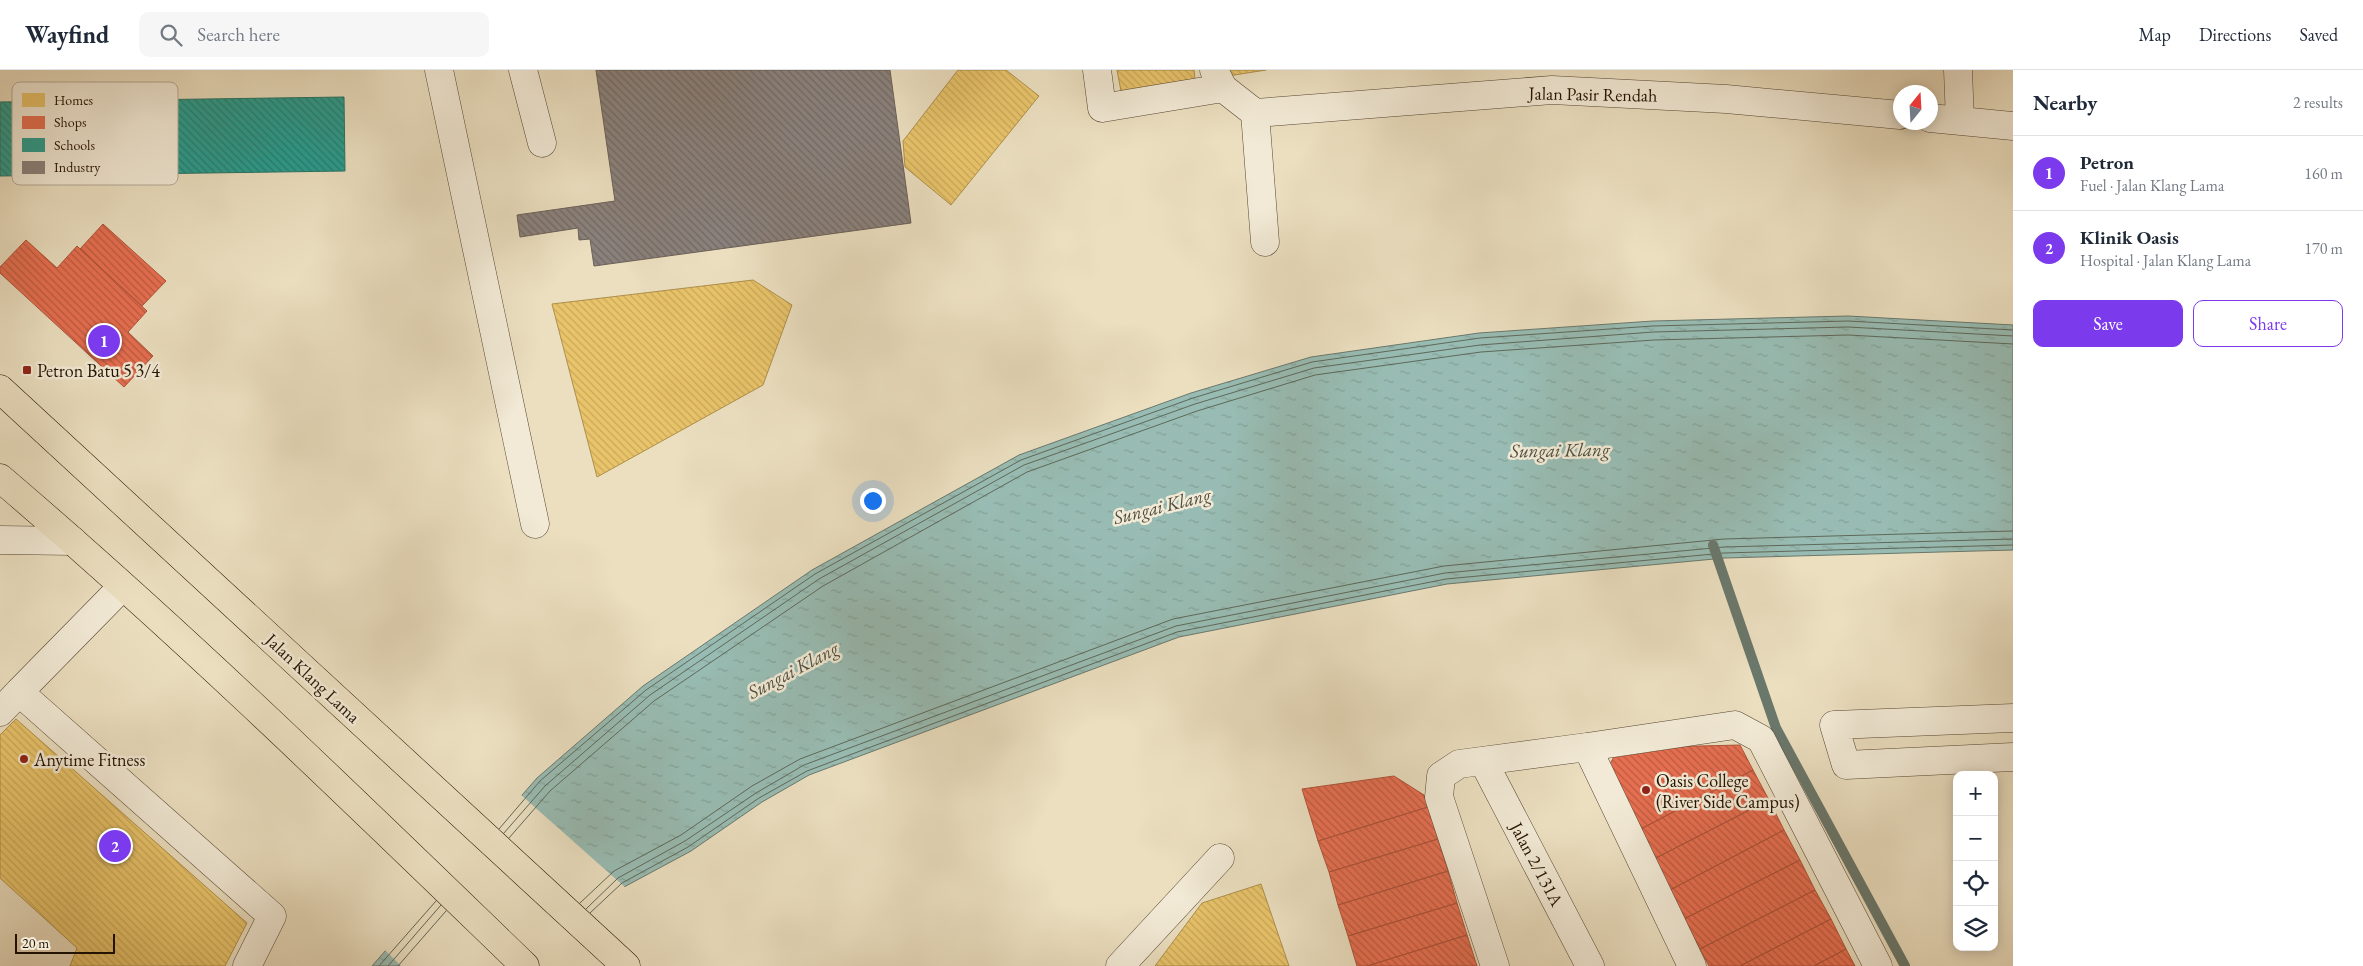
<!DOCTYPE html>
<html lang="en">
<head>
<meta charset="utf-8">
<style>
	body { margin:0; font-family:"EB Garamond",serif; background:#f6f6f7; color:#1f2937 }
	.controls { position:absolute; right:15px; bottom:15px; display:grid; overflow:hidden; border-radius:10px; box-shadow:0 2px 12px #0003 }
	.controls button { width:45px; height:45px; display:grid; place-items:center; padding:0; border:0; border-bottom:1px solid #e0e1e3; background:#fff; color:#1f2937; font:25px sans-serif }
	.compass { position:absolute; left:1893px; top:15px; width:45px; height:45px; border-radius:50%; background:#fff; box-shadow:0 2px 12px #0003; rotate:18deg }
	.scale { position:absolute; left:15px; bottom:12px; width:100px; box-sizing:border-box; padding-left:5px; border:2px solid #251301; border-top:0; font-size:14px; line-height:18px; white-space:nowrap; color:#251301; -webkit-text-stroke:4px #f2ead6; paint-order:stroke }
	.you { position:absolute; left:872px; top:430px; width:18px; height:18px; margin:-12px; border:4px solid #fff; border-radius:50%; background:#1a73e8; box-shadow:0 0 0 8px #1a73e833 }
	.badge { display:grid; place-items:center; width:32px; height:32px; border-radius:50%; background:#7c3aed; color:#fff; font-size:16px; font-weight:700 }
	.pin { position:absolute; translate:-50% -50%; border:2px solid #fff; box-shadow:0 1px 5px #0006 }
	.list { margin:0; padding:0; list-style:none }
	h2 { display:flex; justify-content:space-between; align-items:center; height:65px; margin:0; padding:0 20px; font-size:21px }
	h2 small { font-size:16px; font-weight:400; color:#747a83 }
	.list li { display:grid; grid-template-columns:32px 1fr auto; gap:15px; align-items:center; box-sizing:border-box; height:75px; padding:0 20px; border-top:1px solid #e0e1e3 }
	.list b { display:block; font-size:19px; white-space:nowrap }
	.list p { margin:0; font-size:16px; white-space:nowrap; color:#747a83 }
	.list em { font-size:16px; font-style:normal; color:#747a83 }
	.actions { display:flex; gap:10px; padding:15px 20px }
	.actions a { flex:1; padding:11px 0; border:1px solid #7c3aed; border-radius:10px; text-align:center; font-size:18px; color:#7c3aed }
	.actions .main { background:#7c3aed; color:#fff }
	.icon { flex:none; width:28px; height:28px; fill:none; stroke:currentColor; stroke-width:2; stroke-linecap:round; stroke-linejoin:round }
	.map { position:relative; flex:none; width:2013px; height:896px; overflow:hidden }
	header { display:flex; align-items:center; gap:30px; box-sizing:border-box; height:70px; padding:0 25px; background:#fff; border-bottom:1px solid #e0e1e3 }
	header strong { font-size:24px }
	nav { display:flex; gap:28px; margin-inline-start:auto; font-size:18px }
	.search { width:350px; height:45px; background:#f6f6f7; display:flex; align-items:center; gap:12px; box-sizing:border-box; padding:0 18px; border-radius:10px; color:#747a83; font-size:19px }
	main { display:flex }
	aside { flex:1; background:#fff }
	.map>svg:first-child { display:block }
	.water { fill:url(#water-ripples); stroke:#6a786c }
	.pier { fill:#ebdfc0 }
	.homes { fill:url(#homes-back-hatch); stroke:#ae8f4a }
	.shops { fill:url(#shops-back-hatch); stroke:#ad5339 }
	.schools { fill:url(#schools-back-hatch); stroke:#287464 }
	.industry { fill:url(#industry-back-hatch); stroke:#6c6057 }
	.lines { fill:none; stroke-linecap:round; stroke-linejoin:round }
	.shore { stroke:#5e685a; stroke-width:1 }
	.stream { stroke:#6a786c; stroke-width:10 }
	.minor-casing { stroke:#564631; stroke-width:29 }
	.major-casing { stroke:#251301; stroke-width:29 }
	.minor { stroke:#f2ead6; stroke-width:28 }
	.major { stroke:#ebdfc0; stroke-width:28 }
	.poi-dot { fill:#8f2418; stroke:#f2ead6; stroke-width:2 }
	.labels { text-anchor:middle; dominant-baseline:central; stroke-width:5; stroke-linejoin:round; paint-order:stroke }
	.street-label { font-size:18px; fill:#251301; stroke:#f2ead6 }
	.poi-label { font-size:18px; fill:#251301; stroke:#f2ead6; text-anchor:start }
	.water-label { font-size:19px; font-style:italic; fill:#4d4e3f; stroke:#f2ead6 }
	.key { fill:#f2ead6; stroke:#b4aa96; stroke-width:1 }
	.key-label { font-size:14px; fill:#251301 }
</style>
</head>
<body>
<header>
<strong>Wayfind</strong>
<div class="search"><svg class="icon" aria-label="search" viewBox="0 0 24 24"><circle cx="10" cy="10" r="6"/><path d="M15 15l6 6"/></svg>Search here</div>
<nav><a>Map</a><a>Directions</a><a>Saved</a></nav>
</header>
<main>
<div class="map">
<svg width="2013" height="896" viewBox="0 0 2013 896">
	<defs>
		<pattern id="water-ripples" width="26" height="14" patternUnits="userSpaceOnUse" patternTransform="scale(1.25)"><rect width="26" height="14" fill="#98bcb3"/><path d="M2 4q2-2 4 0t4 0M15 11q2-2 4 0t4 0" fill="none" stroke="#83a198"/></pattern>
		<pattern id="homes-back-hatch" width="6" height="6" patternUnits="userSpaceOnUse" patternTransform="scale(1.25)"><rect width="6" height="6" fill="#e9c46a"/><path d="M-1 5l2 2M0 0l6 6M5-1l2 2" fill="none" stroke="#c8a85a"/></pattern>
		<pattern id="shops-back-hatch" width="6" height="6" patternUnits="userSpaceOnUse" patternTransform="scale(1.25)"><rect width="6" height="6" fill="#e76f51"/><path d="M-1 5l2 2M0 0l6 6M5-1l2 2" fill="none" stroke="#bb5a41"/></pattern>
		<pattern id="schools-back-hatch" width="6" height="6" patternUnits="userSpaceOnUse" patternTransform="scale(1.25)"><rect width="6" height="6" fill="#2a9d8f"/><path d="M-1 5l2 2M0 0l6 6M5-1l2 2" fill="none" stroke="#247f72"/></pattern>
		<pattern id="industry-back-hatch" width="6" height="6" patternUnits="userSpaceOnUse" patternTransform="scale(1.25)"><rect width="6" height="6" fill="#8a817c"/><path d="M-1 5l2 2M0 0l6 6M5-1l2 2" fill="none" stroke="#716863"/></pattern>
	</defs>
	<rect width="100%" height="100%" fill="#ebdfc0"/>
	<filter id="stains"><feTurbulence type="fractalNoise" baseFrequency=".004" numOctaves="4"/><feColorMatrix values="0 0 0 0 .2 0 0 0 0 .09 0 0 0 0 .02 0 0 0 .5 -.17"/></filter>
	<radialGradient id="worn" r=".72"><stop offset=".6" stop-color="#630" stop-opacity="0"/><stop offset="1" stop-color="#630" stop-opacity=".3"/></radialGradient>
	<path class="water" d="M1848,246L2013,255V480L1725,488L1447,514L1179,567L809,705L762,732L691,781L624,817L545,896H372L537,708L643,616L812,500L1019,385L1191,323L1311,287L1479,263L1653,251Z"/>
	<path class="pier" d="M520,724L627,819L548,896H401L384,879Z"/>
	<path class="homes" d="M958,0H1006L1039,26L951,135L905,97L903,71Z
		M1117,0H1194L1195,9L1121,21Z
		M1227,0H1266L1228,6Z
		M753,210L792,235L763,315L597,407L552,234Z
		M16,649L247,853L225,896H70L77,878L0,808V665Z
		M1261,814L1289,896H1155L1202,833Z"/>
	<path class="shops" d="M103,154L166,211L142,236L80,179Z
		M26,170L57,198L77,176L147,241L128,262L153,286L124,317L0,203V197Z
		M1740,675L1753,700L1639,760L1607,699L1619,678Z
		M1753,700L1769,730L1654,789L1639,760Z
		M1394,706L1424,725L1428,737L1318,771L1302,719Z
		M1769,730L1784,760L1670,820L1654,789Z
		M1428,737L1438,769L1329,802L1318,771Z
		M1784,760L1800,790L1684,849L1670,820Z
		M1438,769L1448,801L1338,835L1329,802Z
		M1800,790L1815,820L1700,879L1684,849Z
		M1448,801L1457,833L1348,866L1338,835Z
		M1815,820L1831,849L1740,896H1709L1700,879Z
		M1457,833L1467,865L1367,896H1357L1348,866Z
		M1831,849L1846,879L1814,896H1740Z
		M1467,865L1477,896H1367Z
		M1846,879L1855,896H1814Z"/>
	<path class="schools" d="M344,27L345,101L0,106V32Z"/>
	<path class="industry" d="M596,0H890L911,153L594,196L590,169L579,170L578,158L520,167L517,145L615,131Z"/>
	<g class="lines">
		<path class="shore" d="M499,759L540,711L646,620L815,504L1021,390L1193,328L1312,292L1480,268L1653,256L1848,251L2013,260
			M504,763L545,716L650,625L819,509L1024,395L1195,334L1314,298L1480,275L1653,262L1848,257L2013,266
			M509,768L550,721L654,631L823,516L1027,402L1197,341L1315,305L1481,282L1654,270L1848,265L2013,274
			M580,833L614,801L681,765L752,716L800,689L1173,549L1444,496L1724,469L2013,461
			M586,839L618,808L685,771L756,723L804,695L1176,556L1445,503L1724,477L2013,469
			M590,843L622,813L688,777L759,728L807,701L1177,562L1446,509L1724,483L2013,475
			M379,896L436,831
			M388,896L441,835
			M398,896L446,841"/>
		<path class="stream" d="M1713,475L1776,658L1905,896"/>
		<defs>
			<path id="minor" d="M439,0L535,454
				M523,0L542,73
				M1097,0L1102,38L1223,18
				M1214,0L1223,18L1255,43L1265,172
				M1958,0L1960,51
				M1255,43L1552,20L1726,29L1900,45
				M1930,48L2013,56
				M0,470L73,471
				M19,622L122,517
				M0,642L19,622L272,846L247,896
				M2013,648L1834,655L1846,695L2013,687
				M1587,677L1735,655L1761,669L1878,896
				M1483,691L1590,896
				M1120,896L1220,788
				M1495,896L1439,727L1441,706L1459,694L1587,677L1692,896"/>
			<path id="major" d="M0,319L626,896
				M0,408C182,563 353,730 525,896"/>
		</defs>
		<use href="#minor" class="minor-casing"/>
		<use href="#major" class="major-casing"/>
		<use href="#minor" class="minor"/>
		<use href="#major" class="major"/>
	</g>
	<g class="poi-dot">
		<rect x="22" y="295" width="10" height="10" rx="2.5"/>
		<circle cx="24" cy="689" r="5"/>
		<circle cx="1646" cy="720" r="5"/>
	</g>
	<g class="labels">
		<g class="street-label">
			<text transform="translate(1593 24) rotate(1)">Jalan Pasir Rendah</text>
			<text transform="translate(313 608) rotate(43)">Jalan Klang Lama</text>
			<text transform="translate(1537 794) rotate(62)">Jalan 2/131A</text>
		</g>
		<g class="poi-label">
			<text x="37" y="300">Petron Batu 5 3/4</text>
			<text x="34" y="689">Anytime Fitness</text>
			<text x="1656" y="710">Oasis College<tspan x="1656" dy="21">(River Side Campus)</tspan></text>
		</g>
		<g class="water-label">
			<text transform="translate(1560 380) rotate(-1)">Sungai Klang</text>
			<text transform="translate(1162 436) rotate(-14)">Sungai Klang</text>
			<text transform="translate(793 600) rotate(-28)">Sungai Klang</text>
		</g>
	</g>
	<rect x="12" y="12" width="166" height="103" rx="8" class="key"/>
	<rect x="22" y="23" width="23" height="14" fill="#e9c46a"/>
	<rect x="22" y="46" width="23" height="13" fill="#e76f51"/>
	<rect x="22" y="68" width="23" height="14" fill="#2a9d8f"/>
	<rect x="22" y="91" width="23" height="13" fill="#8a817c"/>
	<g class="key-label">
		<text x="54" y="35">Homes</text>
		<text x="54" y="57">Shops</text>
		<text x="54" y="80">Schools</text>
		<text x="54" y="102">Industry</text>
	</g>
	<rect width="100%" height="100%" filter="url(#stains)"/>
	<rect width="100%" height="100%" fill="url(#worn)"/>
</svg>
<div class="controls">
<button>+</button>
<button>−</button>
<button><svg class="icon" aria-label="locate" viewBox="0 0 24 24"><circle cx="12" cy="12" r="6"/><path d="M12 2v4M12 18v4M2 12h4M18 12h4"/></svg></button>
<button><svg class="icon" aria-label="layers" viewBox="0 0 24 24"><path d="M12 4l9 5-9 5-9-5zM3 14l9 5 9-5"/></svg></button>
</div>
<svg class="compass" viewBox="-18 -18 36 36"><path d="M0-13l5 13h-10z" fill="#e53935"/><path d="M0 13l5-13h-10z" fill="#747a83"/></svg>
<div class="scale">20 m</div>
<div class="you"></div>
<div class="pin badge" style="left:104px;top:271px">1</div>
<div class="pin badge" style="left:115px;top:776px">2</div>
</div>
<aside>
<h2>Nearby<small>2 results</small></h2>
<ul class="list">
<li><span class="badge">1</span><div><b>Petron</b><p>Fuel · Jalan Klang Lama</p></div><em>160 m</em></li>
<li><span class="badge">2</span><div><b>Klinik Oasis</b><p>Hospital · Jalan Klang Lama</p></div><em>170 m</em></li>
</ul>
<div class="actions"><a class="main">Save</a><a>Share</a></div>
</aside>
</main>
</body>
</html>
